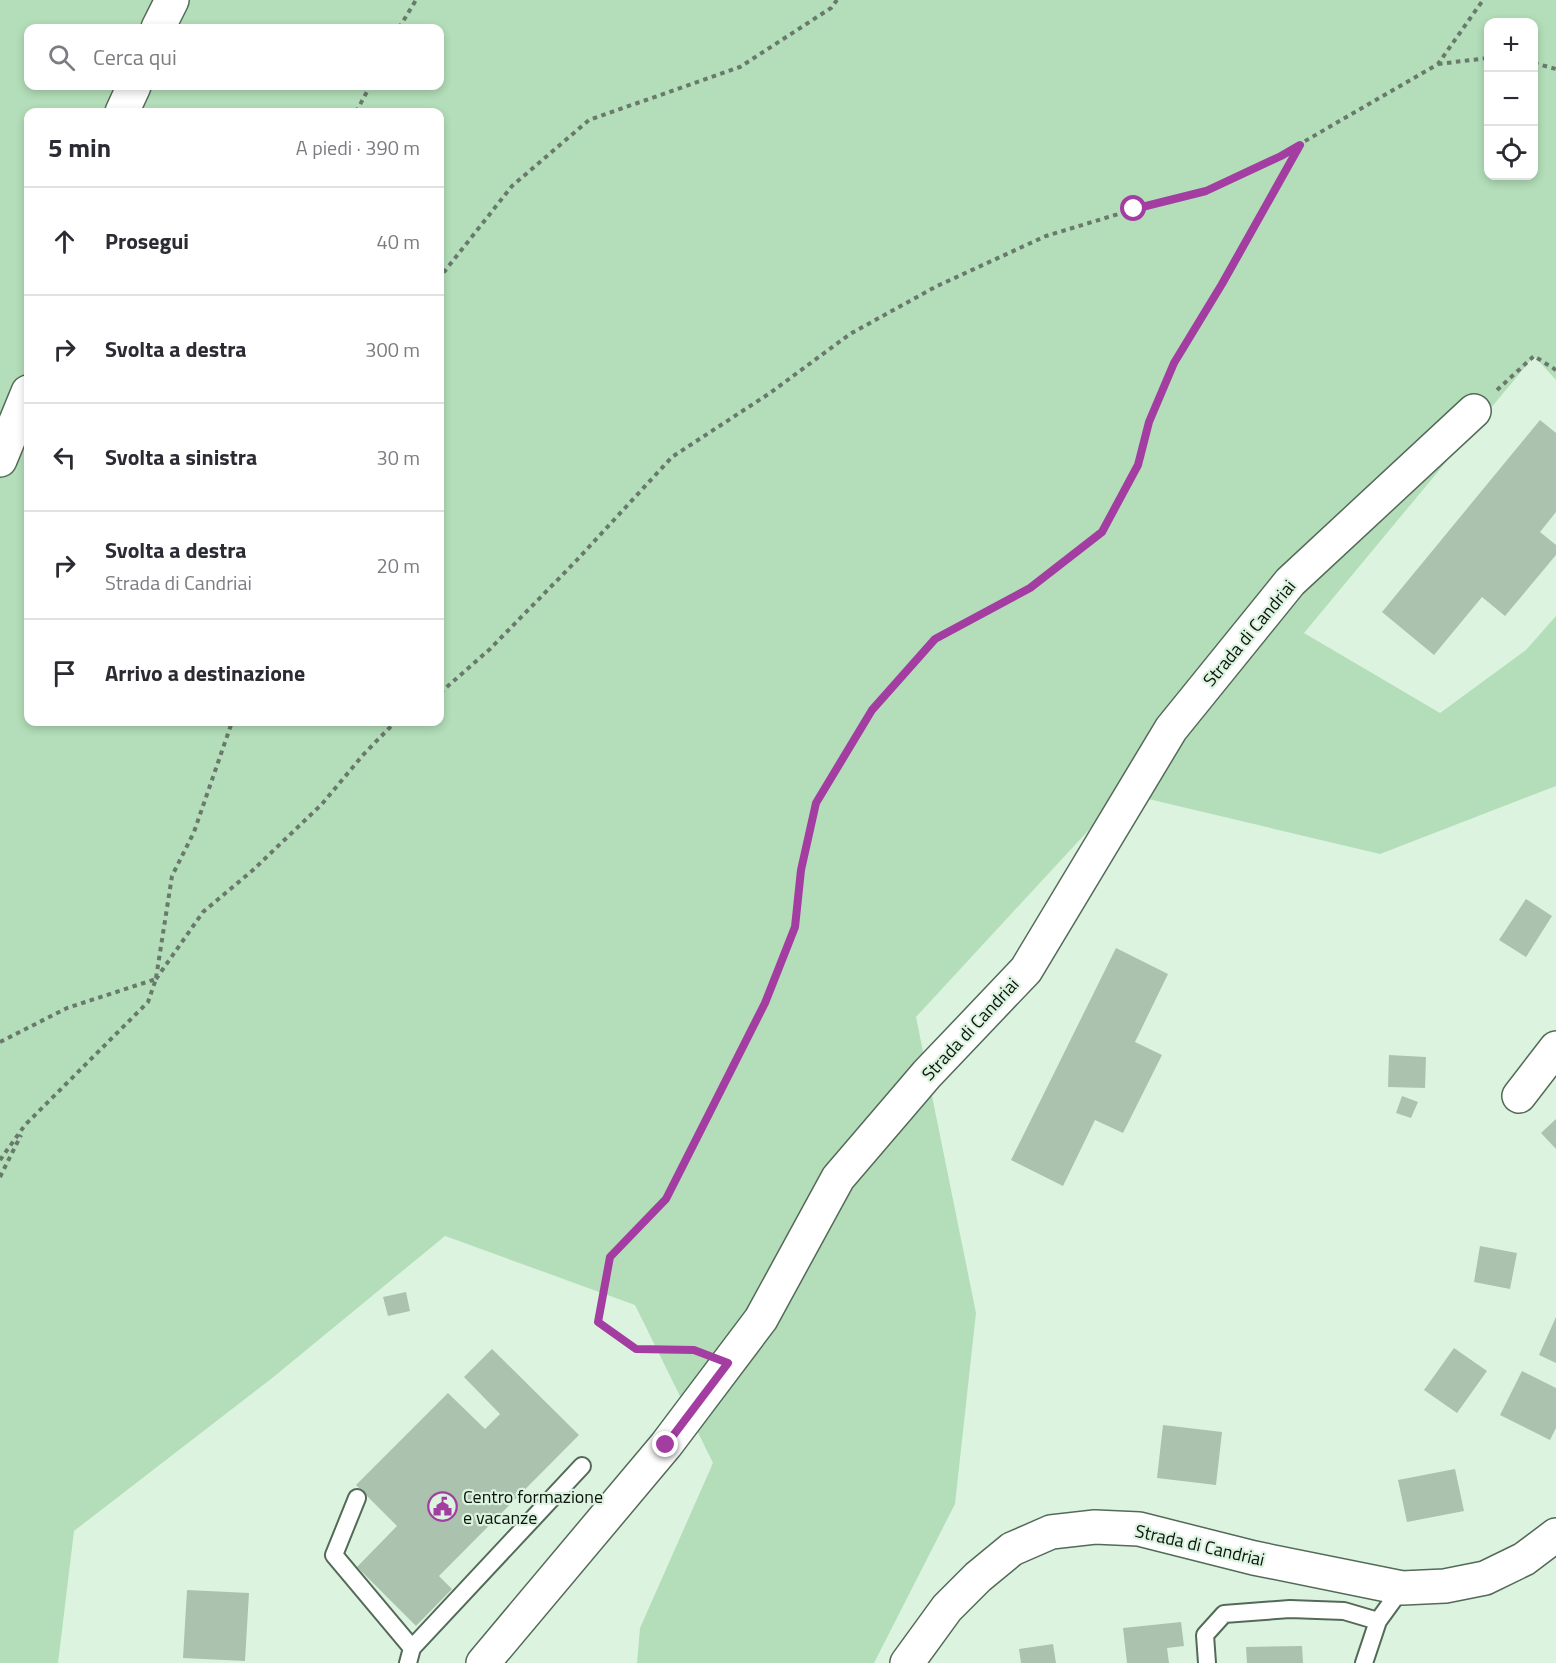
<!DOCTYPE html>
<html lang="it">
<head>
<meta charset="utf-8">
<style>
	body { margin:0; font-family:"Titillium Web",sans-serif; background:#f2f2f3; color:#2b2b33 }
	.controls { position:absolute; right:18px; top:18px; display:grid; overflow:hidden; border-radius:12px; box-shadow:0 3px 9px #0003 }
	.controls button { width:54px; height:54px; display:grid; place-items:center; padding:0; border:0; border-bottom:2px solid #e1e1e2; background:#fff; color:#2b2b33; font:30px sans-serif }
	.stop { position:absolute; width:18px; height:18px; margin:-14px; border:4px solid #a43da1; border-radius:50%; background:#fff }
	.stop.end { background:#a43da1; border-color:#fff; box-shadow:0 2px 6px #0008 }
	.list { margin:0; padding:0; list-style:none }
	h2 { display:flex; justify-content:space-between; align-items:center; height:78px; margin:0; padding:0 24px; font-size:26px }
	h2 small { font-size:20px; font-weight:400; color:#7c7c81 }
	.list li { display:grid; grid-template-columns:39px 1fr auto; gap:18px; align-items:center; box-sizing:border-box; height:108px; padding:0 24px; border-top:2px solid #e1e1e2 }
	.list b { display:block; font-size:22px; white-space:nowrap }
	.list p { margin:0; font-size:20px; white-space:nowrap; color:#7c7c81 }
	.list em { font-size:20px; font-style:normal; color:#7c7c81 }
	.icon { flex:none; width:33px; height:33px; fill:none; stroke:currentColor; stroke-width:2; stroke-linecap:round; stroke-linejoin:round }
	.map { position:relative; flex:none; width:1556px; height:1663px; overflow:hidden }
	.search { position:absolute; background:#fff; box-shadow:0 3px 9px #0003; left:24px; top:24px; width:420px; height:66px; display:flex; align-items:center; gap:15px; box-sizing:border-box; padding:0 21px; border-radius:12px; color:#7c7c81; font-size:22px }
	.panel { position:absolute; background:#fff; box-shadow:0 3px 9px #0003; left:24px; top:108px; width:420px; height:618px; border-radius:12px }
	.map>svg:first-child { display:block }
	.green { fill:#b3deb9; fill-rule:evenodd }
	.building { fill:#abc2ae }
	.lines { fill:none; stroke-linecap:round; stroke-linejoin:round }
	.service-casing { stroke:#546a58; stroke-width:20 }
	.minor-casing { stroke:#546a58; stroke-width:36 }
	.tertiary-casing { stroke:#546a58; stroke-width:36 }
	.secondary-casing { stroke:#546a58; stroke-width:36 }
	.path { stroke:#69796c; stroke-width:4; stroke-dasharray:4.5 4.5; stroke-linecap:butt }
	.service { stroke:#fff; stroke-width:16 }
	.minor { stroke:#fff; stroke-width:33 }
	.tertiary { stroke:#fff; stroke-width:33 }
	.secondary { stroke:#fff; stroke-width:33 }
	.route { stroke:#a43da1; stroke-width:8 }
	.labels { text-anchor:middle; dominant-baseline:central; stroke-width:4.5; stroke-linejoin:round; paint-order:stroke }
	.street-label { font-size:18px; fill:#0b140d; stroke:#dcf4df }
	.poi-label { font-size:18px; fill:#0b140d; stroke:#dcf4df; text-anchor:start }
</style>
</head>
<body>
<div class="map">
<svg width="1556" height="1663" viewBox="0 0 1556 1663">
	<rect width="100%" height="100%" fill="#dcf4df"/>
	<path class="green" d="M0,0H1556V380L1534,356L1304,633L1440,713L1526,650L1556,616V786L1380,854L1123,793L916,1017L976,1313L955,1504L874,1663H637L640,1628L713,1463L635,1305L445,1236L271,1379L74,1531L58,1663H0ZM1488,22H1534V176H1488ZM28,28H440V86H28ZM28,112H440V722H28Z"/>
	<path class="building" d="M1540,420L1556,433V512L1540,532L1556,545V555L1505,616L1482,597L1434,655L1382,612Z
		M1526,899L1552,916L1526,957L1499,940Z
		M1116,948L1168,974L1135,1042L1162,1055L1123,1133L1095,1120L1063,1186L1011,1160Z
		M1389,1055L1426,1057L1425,1088L1388,1087Z
		M1402,1096L1418,1102L1411,1118L1396,1113Z
		M1556,1119V1149L1541,1133Z
		M1480,1246L1517,1253L1510,1289L1474,1282Z
		M406,1292L410,1311L388,1316L383,1297Z
		M1556,1317V1363L1539,1355Z
		M1454,1348L1487,1371L1457,1413L1424,1390Z
		M492,1349L579,1435L439,1576L452,1589L416,1626L357,1567L397,1526L356,1485L448,1393L485,1429L500,1414L464,1377Z
		M1522,1371L1556,1388V1428L1550,1440L1500,1415Z
		M1163,1425L1222,1432L1216,1485L1157,1478Z
		M1455,1469L1464,1511L1407,1522L1398,1480Z
		M187,1590L249,1593L245,1661L183,1658Z
		M1181,1622L1184,1646L1167,1648L1169,1663H1127L1123,1628Z
		M1053,1644L1056,1663H1021L1019,1649Z
		M1302,1646L1303,1663H1247L1246,1647Z"/>
	<g class="lines">
		<defs>
			<path id="service" d="M357,1498L334,1555L412,1648
				M408,1663L412,1648L582,1466
				M1207,1663L1205,1635L1224,1614L1290,1609L1344,1611L1378,1621
				M1364,1663L1378,1621L1402,1588"/>
			<path id="minor" d="M1519,1096L1556,1048
				M483,1663L666,1445L761,1319L838,1178L927,1074L1026,970L1171,729L1290,582L1474,411"/>
			<path id="tertiary" d="M158,28L172,0
				M122,112L134,86
				M0,460L28,392"/>
			<path id="secondary" d="M907,1663L947,1608L978,1577L1012,1549L1051,1532L1095,1527L1139,1529L1254,1558L1402,1588L1445,1586L1485,1578L1524,1559L1556,1535"/>
		</defs>
		<use href="#service" class="service-casing"/>
		<use href="#minor" class="minor-casing"/>
		<use href="#tertiary" class="tertiary-casing"/>
		<use href="#secondary" class="secondary-casing"/>
		<path class="path" d="M399,28L416,0
			M1534,63L1556,69
			M1438,64L1488,58
			M356,112L370,86
			M440,281L444,272L512,186L589,120L740,67L831,8L837,0
			M1497,390L1534,356L1556,370
			M440,693L490,649L576,561L672,457L770,393L850,334L937,286L1046,236L1135,209L1206,191L1281,155L1438,64L1483,0
			M156,978L172,876L194,832L232,722
			M156,979L203,912L253,870L322,804L363,755L395,722
			M0,1042L67,1008L156,979
			M0,1160L25,1125L148,1002L156,979
			M0,1177L21,1135
			M697,1351L636,1349L598,1322L610,1257L666,1199L765,1003L795,927L801,870L816,803L871,710L935,639L1030,588L1102,532L1138,465L1149,422L1174,363L1222,284L1300,145"/>
		<use href="#service" class="service"/>
		<use href="#minor" class="minor"/>
		<use href="#tertiary" class="tertiary"/>
		<use href="#secondary" class="secondary"/>
	</g>
	<g class="lines">
		<path class="route" d="M666,1445L728,1363L694,1350L636,1349L598,1322L610,1257L666,1199L765,1003L795,927L801,870L816,803L872,710L935,639L1030,588L1102,532L1138,465L1149,422L1174,363L1222,284L1300,145L1281,156L1206,191L1134,209"/>
	</g>
	<defs>
		<symbol id="civic-ring" viewBox="-11 -11 22 22"><circle r="9.5" fill="#dcf4df" stroke="#a43da1" stroke-width="1.5"/><path d="M-.6-6.5H3V-4.5H.6V-3L4-1V1h2V6H-6V1h2V-1L-.6-3ZM-1.2 2.5V6h2.4V2.5Z" fill="#a43da1"/></symbol>
	</defs>
	<g fill-rule="evenodd">
		<use href="#civic-ring" x="426" y="1490" width="33" height="33"/>
	</g>
	<g class="labels">
		<g class="street-label">
			<text transform="translate(1249 633) rotate(-50)">Strada di Candriai</text>
			<text transform="translate(970 1029) rotate(-47)">Strada di Candriai</text>
			<text transform="translate(1200 1545) rotate(13)">Strada di Candriai</text>
		</g>
		<g class="poi-label">
			<text x="463" y="1496">Centro formazione<tspan x="463" dy="21">e vacanze</tspan></text>
		</g>
	</g>
</svg>
<div class="controls">
<button>+</button>
<button>−</button>
<button><svg class="icon" aria-label="locate" viewBox="0 0 24 24"><circle cx="12" cy="12" r="6"/><path d="M12 2v4M12 18v4M2 12h4M18 12h4"/></svg></button>
</div>
<div class="stop" style="left:1134px;top:209px"></div>
<div class="stop end" style="left:666px;top:1445px"></div>
<div class="search"><svg class="icon" aria-label="search" viewBox="0 0 24 24"><circle cx="10" cy="10" r="6"/><path d="M15 15l6 6"/></svg>Cerca qui</div>
<section class="panel">
<h2>5 min<small>A piedi · 390 m</small></h2>
<ul class="list">
<li><svg class="icon" aria-label="ahead" viewBox="0 0 24 24"><path d="M12 20V5M6 11l6-6 6 6"/></svg><div><b>Prosegui</b></div><em>40 m</em></li>
<li><svg class="icon" aria-label="right" viewBox="0 0 24 24"><path d="M7 20v-9h11M14 6l5 5-5 5"/></svg><div><b>Svolta a destra</b></div><em>300 m</em></li>
<li><svg class="icon" aria-label="left" viewBox="0 0 24 24"><path d="M17 20v-9H6M10 6l-5 5 5 5"/></svg><div><b>Svolta a sinistra</b></div><em>30 m</em></li>
<li><svg class="icon" aria-label="right" viewBox="0 0 24 24"><path d="M7 20v-9h11M14 6l5 5-5 5"/></svg><div><b>Svolta a destra</b><p>Strada di Candriai</p></div><em>20 m</em></li>
<li><svg class="icon" aria-label="arrive" viewBox="0 0 24 24"><path d="M6 21V4h12l-3 4 3 4H6"/></svg><div><b>Arrivo a destinazione</b></div></li>
</ul>
</section>
</div>
</body>
</html>
